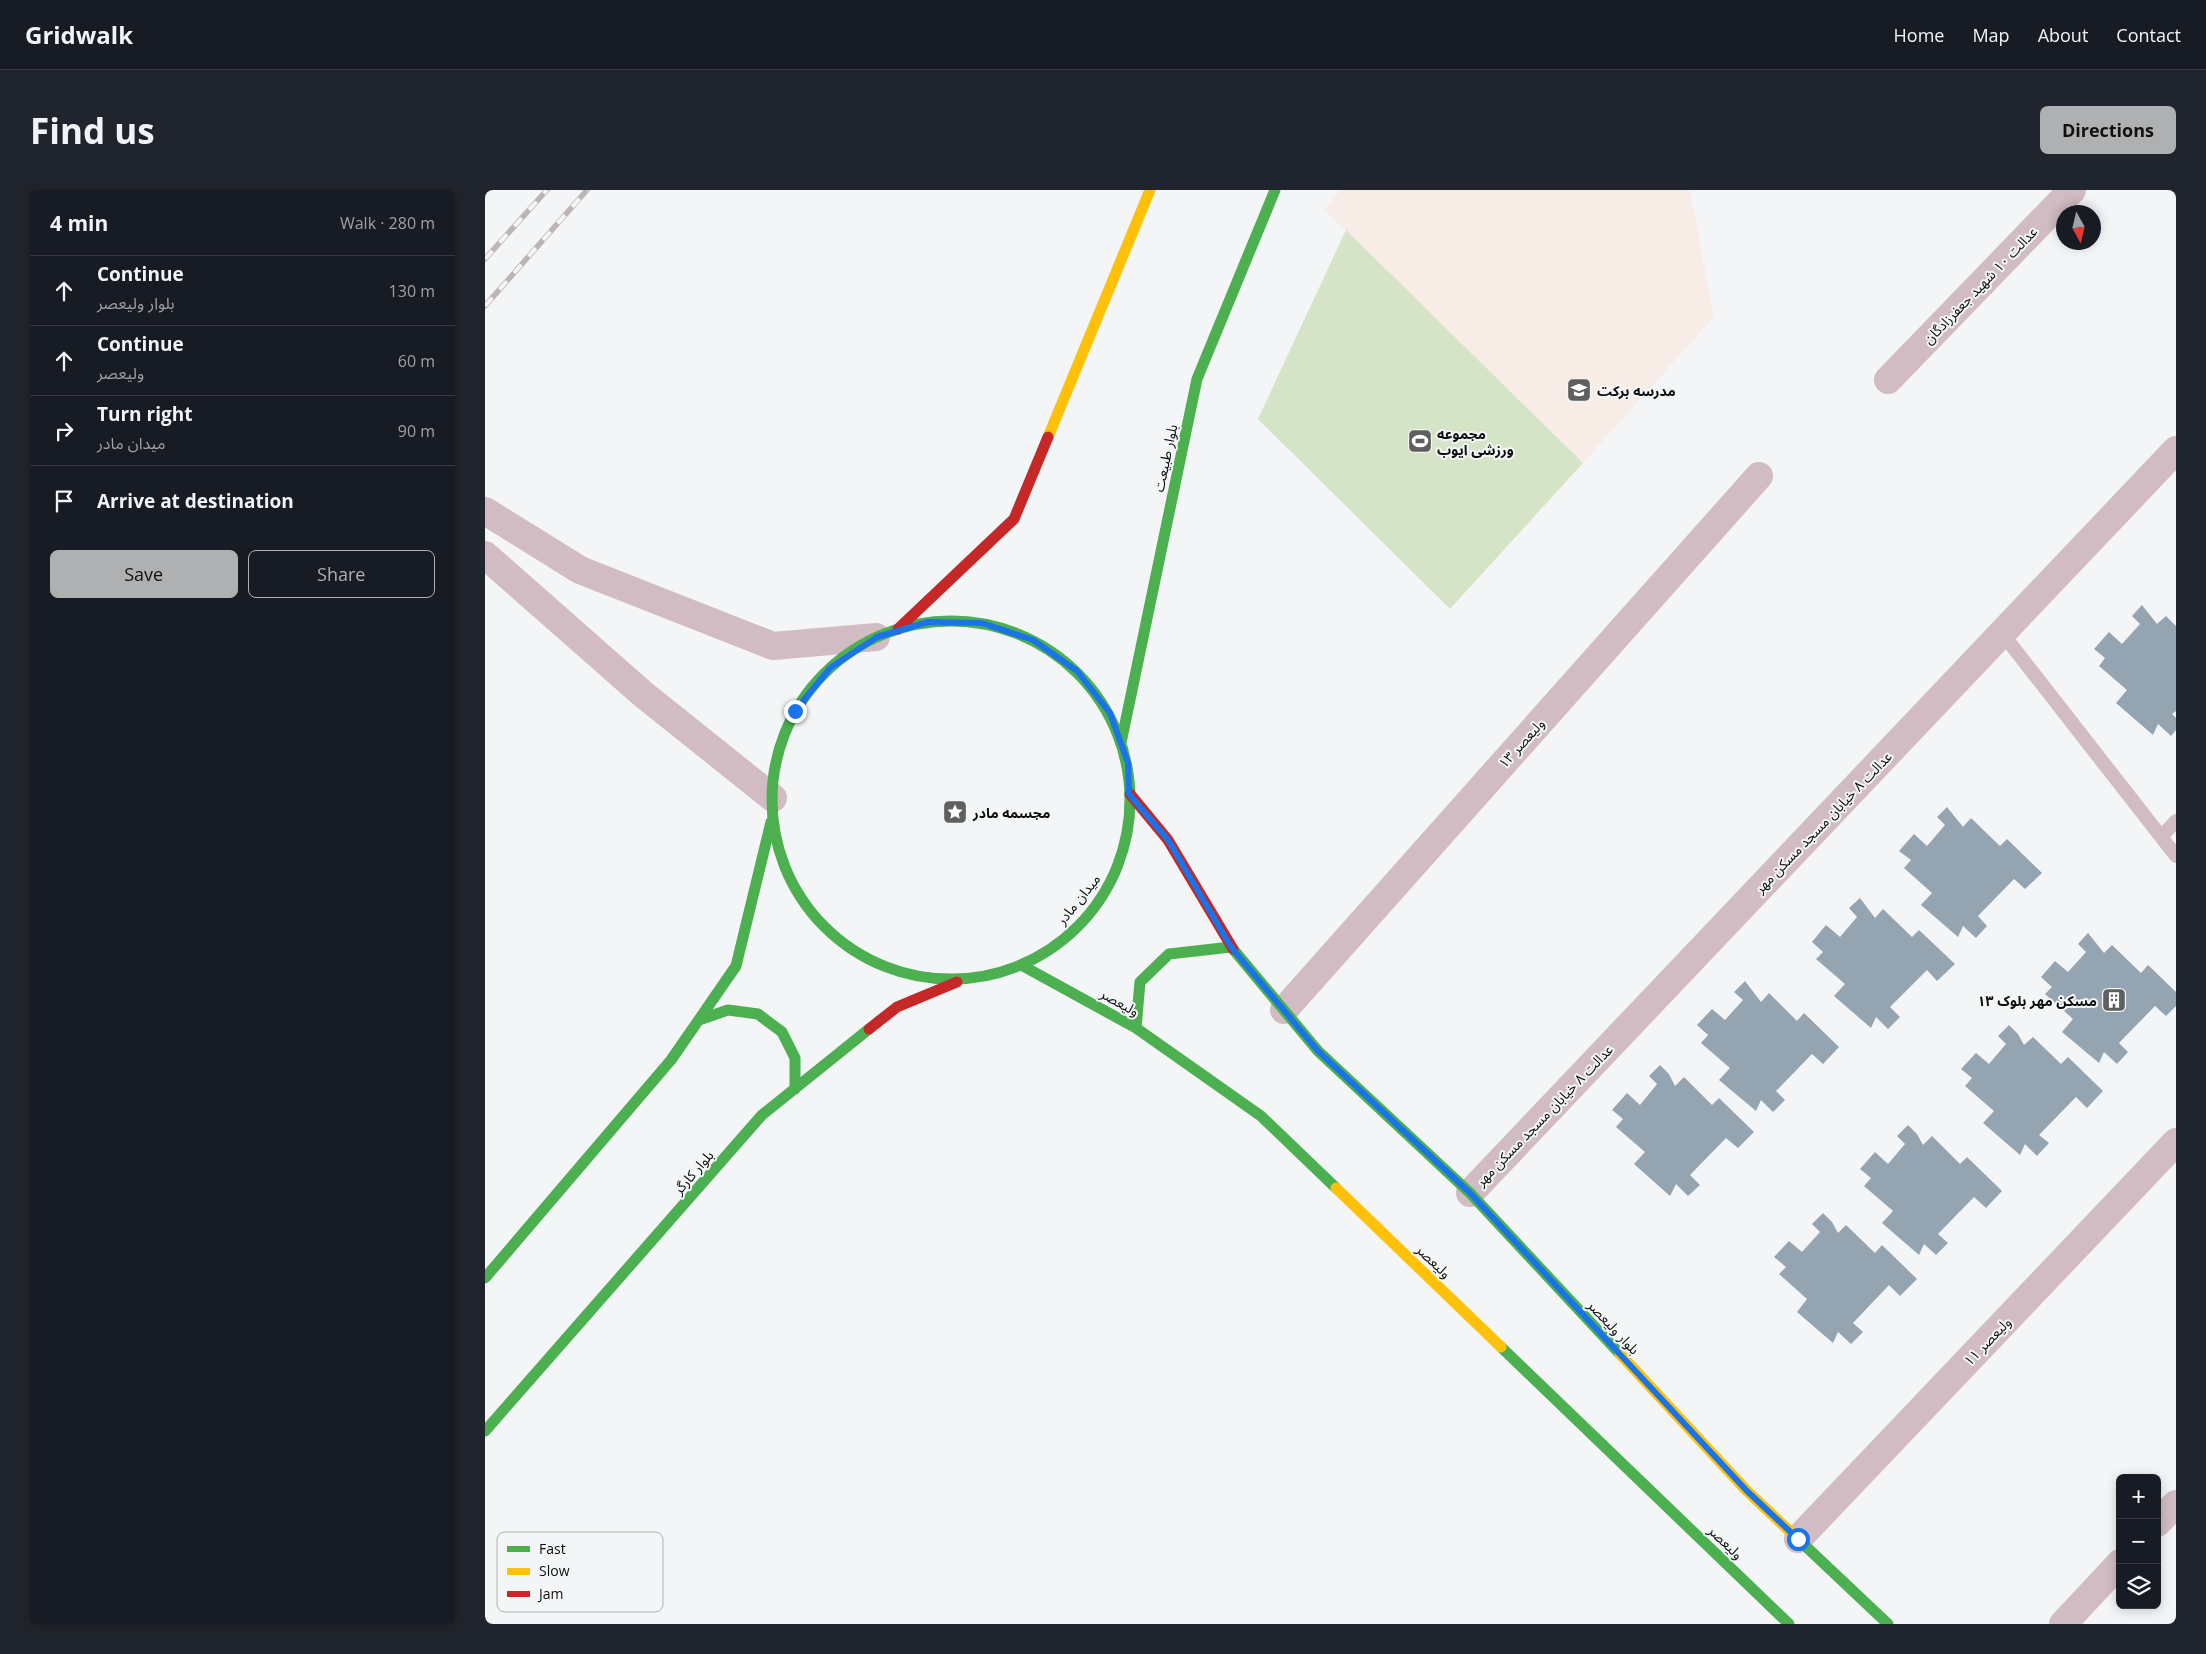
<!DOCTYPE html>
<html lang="en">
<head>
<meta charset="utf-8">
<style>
	body { margin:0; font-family:"Open Sans","Noto Sans Arabic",sans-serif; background:#20242c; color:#f1f3f6 }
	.controls { position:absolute; right:15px; bottom:15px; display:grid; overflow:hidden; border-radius:8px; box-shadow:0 2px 12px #0003 }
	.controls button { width:45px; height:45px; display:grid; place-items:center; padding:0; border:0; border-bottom:1px solid #363941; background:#171b24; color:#f1f3f6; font:25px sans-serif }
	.compass { position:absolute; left:1571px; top:15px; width:45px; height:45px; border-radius:50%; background:#171b24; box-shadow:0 2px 12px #0003; rotate:172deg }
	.stop { position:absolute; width:15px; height:15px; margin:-11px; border:4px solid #1a73e8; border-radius:50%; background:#fff }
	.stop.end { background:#1a73e8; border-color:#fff; box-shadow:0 1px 5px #0008 }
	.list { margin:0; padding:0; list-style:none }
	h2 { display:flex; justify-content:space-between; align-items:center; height:65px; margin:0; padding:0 20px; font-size:21px }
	h2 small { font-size:16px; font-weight:400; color:#9ea1a6 }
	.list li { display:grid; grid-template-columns:32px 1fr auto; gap:15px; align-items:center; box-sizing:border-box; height:70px; padding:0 20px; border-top:1px solid #363941 }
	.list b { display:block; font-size:19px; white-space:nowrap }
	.list p { margin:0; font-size:16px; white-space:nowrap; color:#9ea1a6 }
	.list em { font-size:16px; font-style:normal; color:#9ea1a6 }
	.actions { display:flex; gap:10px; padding:15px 20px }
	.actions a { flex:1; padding:11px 0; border:1px solid #afb0b2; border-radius:8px; text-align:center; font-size:18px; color:#afb0b2 }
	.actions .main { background:#afb0b2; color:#111 }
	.icon { flex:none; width:28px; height:28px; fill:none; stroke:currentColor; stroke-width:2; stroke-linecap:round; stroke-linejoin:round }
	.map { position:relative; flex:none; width:1691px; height:1434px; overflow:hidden; border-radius:8px }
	header { display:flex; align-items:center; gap:30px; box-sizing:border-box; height:70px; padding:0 25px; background:#171b24; border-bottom:1px solid #363941 }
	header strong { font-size:24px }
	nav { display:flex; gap:28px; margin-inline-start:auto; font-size:18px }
	.intro { display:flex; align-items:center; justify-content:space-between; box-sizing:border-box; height:120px; padding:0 30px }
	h1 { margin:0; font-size:35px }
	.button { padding:12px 22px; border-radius:8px; background:#afb0b2; color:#111; font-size:18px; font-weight:700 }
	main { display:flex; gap:30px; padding:0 30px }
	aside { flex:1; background:#171b24; border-radius:8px; box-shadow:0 2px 12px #0003 }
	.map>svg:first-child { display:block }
	.education { fill:#f8ede6 }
	.green { fill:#d5e4c6 }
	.building { fill:#94a5b1 }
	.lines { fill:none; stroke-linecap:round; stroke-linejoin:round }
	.lane { stroke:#d0bcc2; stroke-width:14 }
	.street { stroke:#d0bcc2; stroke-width:28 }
	.fast { stroke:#4caf50; stroke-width:11 }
	.slow { stroke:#ffc107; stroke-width:11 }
	.jam { stroke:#c62828; stroke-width:11 }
	.rail-casing { stroke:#bdb4b7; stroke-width:5.5 }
	.rail { stroke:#f3f5f7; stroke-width:4; stroke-dasharray:11; stroke-linecap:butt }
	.route { stroke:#1a73e8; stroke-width:6 }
	.labels { text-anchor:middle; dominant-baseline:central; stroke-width:4; stroke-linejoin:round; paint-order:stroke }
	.street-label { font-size:14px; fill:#0d0e0e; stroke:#f3f5f7 }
	.poi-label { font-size:14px; font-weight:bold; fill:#0d0e0e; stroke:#f3f5f7; text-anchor:start }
	.key { fill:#f3f5f7; stroke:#aeb0b1; stroke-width:1 }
	.key-label { font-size:14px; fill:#0d0e0e }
</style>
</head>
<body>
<header>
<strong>Gridwalk</strong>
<nav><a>Home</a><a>Map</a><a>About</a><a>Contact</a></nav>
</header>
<div class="intro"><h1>Find us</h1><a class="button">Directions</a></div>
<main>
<aside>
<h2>4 min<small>Walk · 280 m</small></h2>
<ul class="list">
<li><svg class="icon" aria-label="ahead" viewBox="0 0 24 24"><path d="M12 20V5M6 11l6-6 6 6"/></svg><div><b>Continue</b><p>بلوار ولیعصر</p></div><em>130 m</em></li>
<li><svg class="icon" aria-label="ahead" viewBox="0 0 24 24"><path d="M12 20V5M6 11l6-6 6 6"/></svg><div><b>Continue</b><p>ولیعصر</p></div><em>60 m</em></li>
<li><svg class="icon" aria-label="right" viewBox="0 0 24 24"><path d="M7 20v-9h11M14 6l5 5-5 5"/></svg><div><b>Turn right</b><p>میدان مادر</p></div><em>90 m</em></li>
<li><svg class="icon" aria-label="arrive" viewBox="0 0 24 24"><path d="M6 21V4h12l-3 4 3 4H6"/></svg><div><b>Arrive at destination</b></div></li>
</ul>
<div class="actions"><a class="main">Save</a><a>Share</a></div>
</aside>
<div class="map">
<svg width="1691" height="1434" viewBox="0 0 1691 1434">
	<rect width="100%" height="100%" fill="#f4f5f6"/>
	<path class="education" d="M856,0H1205L1229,127L1098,273L839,19Z"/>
	<path class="green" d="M861,40L1098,273L965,419L773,229Z"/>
	<path class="building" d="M1657,415L1672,434L1681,426L1691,436V521L1687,524L1691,528V540L1686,546L1673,534L1668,545L1631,513L1642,500L1614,476L1620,468L1609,459L1624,442L1637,454L1655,434L1647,426Z
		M1462,617L1478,637L1486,628L1515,656L1522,649L1557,683L1540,699L1529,689L1493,726L1502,736L1491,748L1478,736L1473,747L1436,715L1447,703L1419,678L1426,670L1414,661L1429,644L1442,656L1460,635L1452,627Z
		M1375,708L1390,728L1398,719L1427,747L1434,740L1470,774L1452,791L1442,780L1405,817L1415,827L1403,839L1391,827L1386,838L1349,806L1360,794L1331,769L1338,762L1327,752L1341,735L1355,747L1372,727L1364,718Z
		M1603,743L1619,763L1627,755L1656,783L1663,775L1691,802V816L1681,826L1670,816L1634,853L1643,862L1632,874L1619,862L1614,873L1577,842L1588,829L1560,804L1567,797L1556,787L1570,771L1583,782L1601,762L1593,754Z
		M1260,791L1276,812L1284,803L1312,831L1319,823L1354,857L1338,874L1327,864L1291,901L1300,910L1288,922L1276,910L1271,921L1234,890L1245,878L1216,853L1223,845L1212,835L1227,819L1240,830L1258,810L1249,802Z
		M1524,835L1533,844L1539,855L1548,847L1576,874L1583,867L1618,901L1602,918L1591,907L1554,945L1564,953L1552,966L1540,954L1535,965L1498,933L1509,921L1480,896L1487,888L1476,879L1491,863L1504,874L1521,854L1513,846Z
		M1175,875L1184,884L1190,896L1199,887L1227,915L1234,908L1269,942L1253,958L1241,948L1205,985L1215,995L1203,1006L1191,994L1185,1006L1149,974L1160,962L1131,937L1138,929L1127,920L1142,903L1155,915L1172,894L1164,886Z
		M1423,935L1432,944L1438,955L1447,946L1475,974L1482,967L1517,1001L1501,1018L1489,1007L1453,1044L1463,1053L1451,1065L1439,1054L1434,1065L1397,1033L1408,1021L1379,996L1386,988L1375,979L1390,962L1403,974L1420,954L1412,946Z
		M1338,1023L1347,1032L1353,1043L1361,1035L1390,1063L1397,1055L1432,1089L1415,1106L1404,1095L1368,1133L1378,1142L1366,1154L1353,1142L1348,1153L1312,1122L1322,1109L1294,1084L1301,1077L1289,1067L1304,1051L1317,1062L1335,1042L1327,1034Z"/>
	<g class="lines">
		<path class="lane" d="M1517,443L1691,666
			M1676,647L1691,631"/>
		<path class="street" d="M1403,190L1587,0
			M0,321L95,380L288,456L391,447
			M0,365L159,505L288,608
			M799,820L1274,286
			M985,1003L1691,260
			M1672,1333L1691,1314
			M1313,1349L1691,952
			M1578,1434L1635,1373"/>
		<path class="fast" d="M287 610a179 179 0 1 1 358 0a179 179 0 1 1-358 0Z
			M636,553L712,189L790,0
			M748,759L833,861L985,1003L1135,1164
			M538,776L651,838L776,926L851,998
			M214,830L243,820L273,824L297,842L310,868V899
			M651,838L655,792L684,764L746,757
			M0,1088L186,870L251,776L286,632
			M1016,1157L1304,1434
			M0,1241L277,925L384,839
			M1314,1350L1403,1434"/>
		<path class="slow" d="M563,247L665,0
			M851,998L1016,1157
			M1135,1164L1262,1301L1314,1350"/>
		<path class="jam" d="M413,439L529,329L563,247
			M645,604L683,650L748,759
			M384,839L412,817L472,792"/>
		<defs>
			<path id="rail" d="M0,69L62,0
				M0,116L102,0"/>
		</defs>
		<use href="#rail" class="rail-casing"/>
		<use href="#rail" class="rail"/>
	</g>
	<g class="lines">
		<path class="route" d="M310,521L345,478L392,447L443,432L497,433L548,450L592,481L625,523L643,573L644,604L683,650L746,757L833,861L985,1003L1262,1301L1313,1349"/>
	</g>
	<defs>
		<symbol id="school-square" viewBox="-11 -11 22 22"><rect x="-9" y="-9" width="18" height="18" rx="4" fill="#5e5f5f" stroke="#f3f5f7"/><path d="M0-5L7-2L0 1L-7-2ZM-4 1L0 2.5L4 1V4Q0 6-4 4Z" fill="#fff"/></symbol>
		<symbol id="stadium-square" viewBox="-11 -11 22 22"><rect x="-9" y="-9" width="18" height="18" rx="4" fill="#5e5f5f" stroke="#f3f5f7"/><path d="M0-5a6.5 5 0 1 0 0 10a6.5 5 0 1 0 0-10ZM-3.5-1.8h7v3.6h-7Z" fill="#fff"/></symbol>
		<symbol id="sight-square" viewBox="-11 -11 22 22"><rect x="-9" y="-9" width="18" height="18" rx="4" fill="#5e5f5f" stroke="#f3f5f7"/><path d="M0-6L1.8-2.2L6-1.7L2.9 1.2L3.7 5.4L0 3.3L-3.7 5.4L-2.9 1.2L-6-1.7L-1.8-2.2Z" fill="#fff"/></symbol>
		<symbol id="building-square" viewBox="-11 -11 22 22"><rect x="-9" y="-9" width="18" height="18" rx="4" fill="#5e5f5f" stroke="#f3f5f7"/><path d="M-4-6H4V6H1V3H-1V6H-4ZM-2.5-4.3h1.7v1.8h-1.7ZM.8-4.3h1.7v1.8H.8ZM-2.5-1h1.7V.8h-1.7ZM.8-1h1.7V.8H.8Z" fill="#fff"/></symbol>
	</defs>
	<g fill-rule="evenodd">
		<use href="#school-square" x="1080" y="186" width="28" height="28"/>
		<use href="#stadium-square" x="921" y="237" width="28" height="28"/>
		<use href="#sight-square" x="456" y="608" width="28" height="28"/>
		<use href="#building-square" x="1615" y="796" width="28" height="28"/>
	</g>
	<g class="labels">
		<g class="street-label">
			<text transform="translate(1495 95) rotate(-46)">عدالت ۱۰ شهید جعفرزادگان</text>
			<text transform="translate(680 268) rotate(-78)">بلوار طبیعت</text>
			<text transform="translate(1036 553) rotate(-48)">ولیعصر ۱۳</text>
			<text transform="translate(1338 632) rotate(-46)">عدالت ۸ خیابان مسجد مسکن مهر</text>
			<text transform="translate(593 709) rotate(-51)">میدان مادر</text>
			<text transform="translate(635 812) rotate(29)">ولیعصر</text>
			<text transform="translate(1059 925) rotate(-46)">عدالت ۸ خیابان مسجد مسکن مهر</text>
			<text transform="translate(208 982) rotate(-49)">بلوار کارگر</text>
			<text transform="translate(949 1071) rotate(44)">ولیعصر</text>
			<text transform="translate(1129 1137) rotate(47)">بلوار ولیعصر</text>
			<text transform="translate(1502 1151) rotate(-46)">ولیعصر ۱۱</text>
			<text transform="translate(1241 1352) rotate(44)">ولیعصر</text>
		</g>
		<g class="poi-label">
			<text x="1112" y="200">مدرسه برکت</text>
			<text x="952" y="243">مجموعه<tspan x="952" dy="16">ورزشی ایوب</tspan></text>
			<text x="488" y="622">مجسمه مادر</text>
			<text x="1612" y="810" text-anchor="end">مسکن مهر بلوک ۱۳</text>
		</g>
	</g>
	<rect x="12" y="1342" width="166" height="80" rx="8" class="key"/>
	<rect x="22" y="1356" width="23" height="6" fill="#4caf50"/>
	<rect x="22" y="1378" width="23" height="7" fill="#ffc107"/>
	<rect x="22" y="1401" width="23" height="6" fill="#c62828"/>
	<g class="key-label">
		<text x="54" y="1364">Fast</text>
		<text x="54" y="1386">Slow</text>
		<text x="54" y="1409">Jam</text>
	</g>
</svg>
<div class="controls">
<button>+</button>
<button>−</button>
<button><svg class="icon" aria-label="layers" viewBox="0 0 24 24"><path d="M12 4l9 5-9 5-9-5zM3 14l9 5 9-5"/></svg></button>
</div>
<svg class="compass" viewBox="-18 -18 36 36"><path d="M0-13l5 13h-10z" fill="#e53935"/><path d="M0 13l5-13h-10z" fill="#9ea1a6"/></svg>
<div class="stop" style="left:1313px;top:1349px"></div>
<div class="stop end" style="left:310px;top:521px"></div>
</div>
</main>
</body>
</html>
